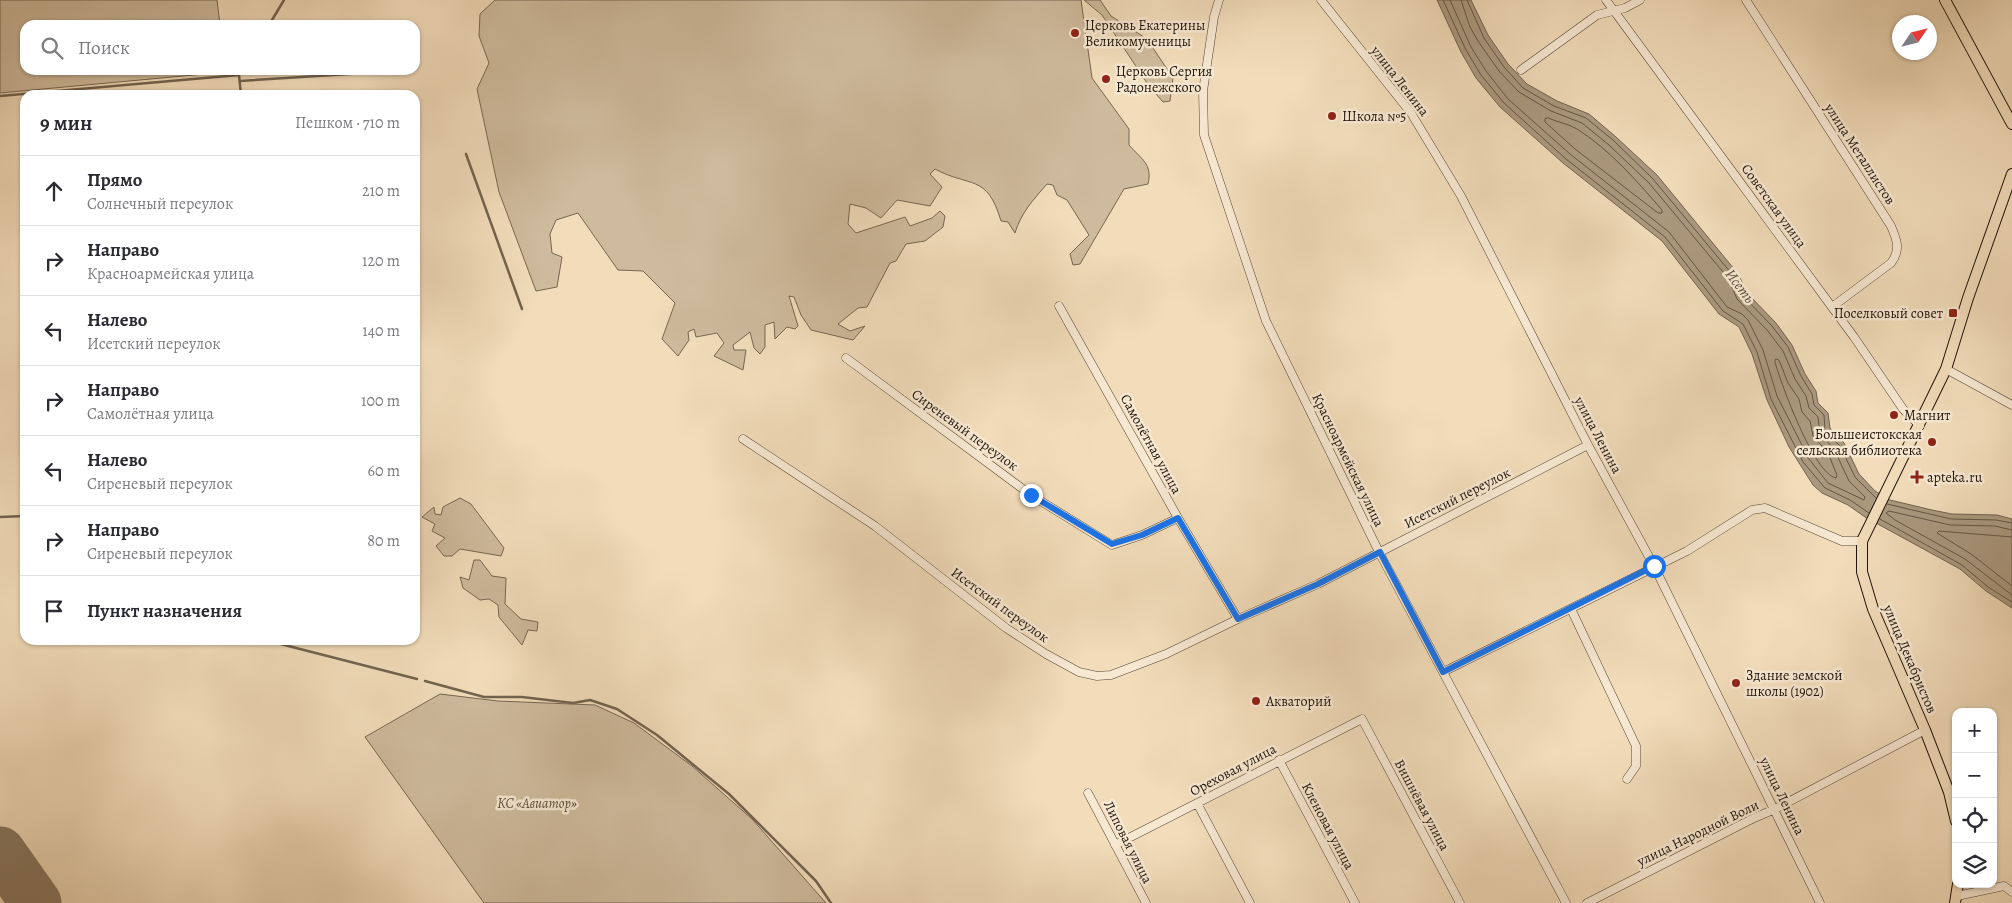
<!DOCTYPE html>
<html lang="ru">
<head>
<meta charset="utf-8">
<style>
	body { margin:0; font-family:Alegreya,serif; background:#f2f2f3; color:#2b2b33 }
	.controls { position:absolute; right:15px; bottom:15px; display:grid; overflow:hidden; border-radius:10px; box-shadow:0 1px 4px #0004 }
	.controls button { width:45px; height:45px; display:grid; place-items:center; padding:0; border:0; border-bottom:1px solid #e1e1e2; background:#fff; color:#2b2b33; font:25px sans-serif }
	.compass { position:absolute; left:1892px; top:15px; width:45px; height:45px; border-radius:50%; background:#fff; box-shadow:0 1px 4px #0004; rotate:55deg }
	.stop { position:absolute; width:15px; height:15px; margin:-11px; border:4px solid #1a73e8; border-radius:50%; background:#fff }
	.stop.end { background:#1a73e8; border-color:#fff; box-shadow:0 1px 5px #0008 }
	.list { margin:0; padding:0; list-style:none }
	h2 { display:flex; justify-content:space-between; align-items:center; height:65px; margin:0; padding:0 20px; font-size:21px }
	h2 small { font-size:16px; font-weight:400; color:#7c7c81 }
	.list li { display:grid; grid-template-columns:32px 1fr auto; gap:15px; align-items:center; box-sizing:border-box; height:70px; padding:0 20px; border-top:1px solid #e1e1e2 }
	.list b { display:block; font-size:19px; white-space:nowrap }
	.list p { margin:0; font-size:16px; white-space:nowrap; color:#7c7c81 }
	.list em { font-size:16px; font-style:normal; color:#7c7c81 }
	.icon { flex:none; width:28px; height:28px; fill:none; stroke:currentColor; stroke-width:2; stroke-linecap:round; stroke-linejoin:round }
	.map { position:relative; flex:none; width:2012px; height:903px; overflow:hidden }
	.search { position:absolute; background:#fff; box-shadow:0 1px 4px #0004; left:20px; top:20px; width:400px; height:55px; display:flex; align-items:center; gap:12px; box-sizing:border-box; padding:0 18px; border-radius:15px; color:#7c7c81; font-size:19px }
	.panel { position:absolute; background:#fff; box-shadow:0 1px 4px #0004; left:20px; top:90px; width:400px; height:555px; border-radius:15px }
	.map>svg:first-child { display:block }
	.green { fill:#ceba9c; stroke:#766752 }
	.water { fill:#aa987e; stroke:#72634f }
	.lines { fill:none; stroke-linecap:round; stroke-linejoin:round }
	.shore { stroke:#645644; stroke-width:1 }
	.stream { stroke:#72634f; stroke-width:2.5 }
	.runway { stroke:#887862; stroke-width:51 }
	.minor-casing { stroke:#544635; stroke-width:9 }
	.major-casing { stroke:#1f1409; stroke-width:12 }
	.minor { stroke:#f7e8d2; stroke-width:8 }
	.major { stroke:#f2dcba; stroke-width:10 }
	.route { stroke:#1a73e8; stroke-width:6 }
	.poi-dot { fill:#8f2418; stroke:#f7e8d2; stroke-width:2 }
	.labels { text-anchor:middle; dominant-baseline:central; stroke-width:5; stroke-linejoin:round; paint-order:stroke }
	.poi-label { font-size:14px; fill:#1f1409; stroke:#f7e8d2; text-anchor:start }
	.street-label { font-size:14px; fill:#1f1409; stroke:#f7e8d2 }
	.park-label { font-size:14px; font-style:italic; fill:#5c4e3c; stroke:#f7e8d2 }
	.water-label { font-size:15px; font-style:italic; fill:#5e4f3e; stroke:#f7e8d2 }
</style>
</head>
<body>
<div class="map">
<svg width="2012" height="903" viewBox="0 0 2012 903">
	<rect width="100%" height="100%" fill="#f2dcba"/>
	<filter id="stains"><feTurbulence type="fractalNoise" baseFrequency=".004" numOctaves="4"/><feColorMatrix values="0 0 0 0 .2 0 0 0 0 .09 0 0 0 0 .02 0 0 0 .5 -.17"/></filter>
	<radialGradient id="worn" r=".72"><stop offset=".6" stop-color="#630" stop-opacity="0"/><stop offset="1" stop-color="#630" stop-opacity=".3"/></radialGradient>
	<path class="green" d="M0,0H217L220,25H25V70H226V72L0,93Z
		M495,0H1081L1092,78L1129,129V145C1141,159 1153,164 1148,184L1124,189L1080,264L1073,265L1070,254L1089,235L1067,200L1057,195L1053,185L1047,184C1033,200 1021,213 1015,233L1008,222L1001,221C987,173 970,188 935,169L930,174L942,187L930,206L897,200L881,218L866,208L850,204L848,224L856,233L905,217L910,226L932,218L940,211L945,216L943,227L925,241L906,244L896,261L890,263L867,307L858,308L838,324L850,331L865,326L853,340L811,330L801,315L794,297L789,296L798,326L795,329L787,327L775,339L774,322L765,325V347L760,354L754,348L750,332L733,345L734,350H746L743,370L714,356L724,343L717,333L696,337L694,329L688,332L689,340L678,356L662,339L675,303L643,271L618,270L578,213L556,220L550,234L552,253L562,257L557,287L536,291L499,192L477,89L489,63L479,36L480,14Z
		M1084,0H1100L1111,16L1147,39L1173,78L1170,101L1163,102L1149,86L1102,15Z
		M460,498L471,504L504,548L501,556L460,549L452,556H444L436,546L445,538L432,531L435,524L422,517L434,507L435,514L441,515L443,507Z
		M474,560H480L492,576L506,578L505,604L521,619L538,622L537,631L528,630L522,645L499,617L498,605L489,599L480,600L463,588L460,577L469,580Z
		M440,694L498,701L595,705L634,723L692,766L752,819L826,903H484L365,737Z"/>
	<path class="water" d="M1437,0H1471L1488,35L1508,64L1527,84L1557,101L1589,114L1616,137L1657,175L1739,275L1746,292L1776,323L1792,345L1805,374L1816,391L1818,403L1828,413L1830,428L1844,443L1859,474L1875,491L1890,500L1932,510L1952,514L1997,515L2012,519V608L1986,591L1960,569L1865,517L1848,505L1822,493L1813,485L1789,447L1767,400L1752,354L1739,327L1719,314L1662,241L1563,163L1500,107L1476,78L1461,52Z"/>
	<g class="lines">
		<path class="shore" d="M1443,0L1466,50L1481,75L1504,103L1566,159L1665,237L1723,311L1743,324L1757,352L1771,399L1803,462L1825,488L1850,500L1869,513
			M1450,0L1471,47L1486,71L1508,99L1570,154L1669,232L1727,307L1742,314L1748,320L1763,350L1777,396L1809,459L1828,483L1864,500L1865,497L1849,481L1834,449L1820,434L1818,417L1809,408L1806,396L1795,379L1783,351L1767,330L1737,299L1728,278L1649,183L1609,145L1582,123L1551,111L1519,92L1499,71L1478,41L1470,27L1461,0
			M1467,0L1484,38L1504,67L1523,88L1554,106L1586,118L1613,140L1653,179L1726,267L1735,277L1742,295L1772,326L1788,347L1801,376L1812,394L1814,405L1824,415L1825,431L1840,446L1855,477L1876,498
			M1548,118C1557,122 1569,124 1577,129C1609,149 1637,181 1662,210V213H1658L1575,149L1545,122V119Z
			M1776,359L1779,360L1788,383L1799,399L1802,412L1810,421L1813,436L1828,453L1837,475L1836,478C1814,474 1781,384 1775,362Z
			M1887,504L1951,519L1996,520L2012,523
			M1880,519L1962,565L1988,587L2012,602
			M2012,530L1995,526L1950,525L1889,511L1886,513L1895,520L1965,559L2012,595
			M2012,537L1939,531L1937,533L1971,554L2012,586"/>
		<path class="stream" d="M269,25L284,0
			M240,81L397,71
			M241,95L239,75L242,70
			M0,96L239,75
			M466,154L522,309
			M0,517L25,516
			M265,640L417,679
			M425,681L484,697H522L573,703L590,700L617,709L657,735L729,794L816,881L831,903"/>
		<path class="runway" d="M0,852L36,903"/>
		<defs>
			<path id="minor" d="M1219,0L1214,17L1203,91L1204,135L1266,321L1379,552L1566,903
				M1321,0L1411,113L1461,196L1588,445L1654,566L1820,903
				M1606,0L1854,337L1903,409L1920,426
				M1746,0L1891,226C1897,240 1901,250 1891,263L1832,307
				M1521,70L1597,15L1625,8L1640,0
				M1059,306L1178,518L1238,619
				M846,358L1031,495L1112,545L1142,535L1178,518
				M1946,369L2012,405
				M743,439L875,526L1006,628L1046,654L1079,672L1097,676L1111,675L1166,654L1238,619L1318,584L1588,445
				M1571,609L1636,746V766L1627,779
				M1443,672L1687,551L1752,510L1765,508L1842,541H1862
				M1279,760L1355,903
				M1088,793L1146,903
				M1197,803L1250,903
				M1115,845L1362,719L1460,903
				M1957,896L2004,886L2012,892
				M1587,903L1754,818L1775,809L1925,730"/>
			<path id="major" d="M1945,0L2012,124
				M1956,821L1949,792L1925,730L1873,609L1862,572V541L1946,369L1968,298L2012,174
				M1955,903L1958,884"/>
		</defs>
		<use href="#minor" class="minor-casing"/>
		<use href="#major" class="major-casing"/>
		<use href="#minor" class="minor"/>
		<use href="#major" class="major"/>
	</g>
	<g class="lines">
		<path class="route" d="M1031,495L1112,544L1142,535L1178,518L1238,619L1318,584L1380,552L1443,672L1654,566"/>
	</g>
	<g class="poi-dot">
		<circle cx="1075" cy="33" r="5"/>
		<circle cx="1106" cy="79" r="5"/>
		<circle cx="1332" cy="116" r="5"/>
		<rect x="1948" y="308" width="10" height="10" rx="2.5"/>
		<circle cx="1894" cy="415" r="5"/>
		<circle cx="1932" cy="442" r="5"/>
		<path d="M1914.5 469.5h5v5h5v5h-5v5h-5v-5h-5v-5h5z"/>
		<circle cx="1736" cy="683" r="5"/>
		<circle cx="1256" cy="701" r="5"/>
	</g>
	<g class="labels">
		<g class="poi-label">
			<text x="1085" y="25">Церковь Екатерины<tspan x="1085" dy="16">Великомученицы</tspan></text>
			<text x="1116" y="71">Церковь Сергия<tspan x="1116" dy="16">Радонежского</tspan></text>
			<text x="1342" y="116">Школа №5</text>
			<text x="1943" y="313" text-anchor="end">Поселковый совет</text>
			<text x="1904" y="415">Магнит</text>
			<text x="1922" y="434" text-anchor="end">Большеистокская<tspan x="1922" dy="16">сельская библиотека</tspan></text>
			<text x="1927" y="477">apteka.ru</text>
			<text x="1746" y="675">Здание земской<tspan x="1746" dy="16">школы (1902)</tspan></text>
			<text x="1266" y="701">Акваторий</text>
		</g>
		<g class="street-label">
			<text transform="translate(1400 81) rotate(52)">улица Ленина</text>
			<text transform="translate(1860 154) rotate(57)">улица Металлистов</text>
			<text transform="translate(1774 206) rotate(54)">Советская улица</text>
			<text transform="translate(965 430) rotate(36)">Сиреневый переулок</text>
			<text transform="translate(1598 435) rotate(62)">улица Ленина</text>
			<text transform="translate(1151 444) rotate(61)">Самолётная улица</text>
			<text transform="translate(1348 460) rotate(64)">Красноармейская улица</text>
			<text transform="translate(1457 498) rotate(-27)">Исетский переулок</text>
			<text transform="translate(1000 605) rotate(36)">Исетский переулок</text>
			<text transform="translate(1910 659) rotate(67)">улица Декабристов</text>
			<text transform="translate(1233 770) rotate(-28)">Ореховая улица</text>
			<text transform="translate(1782 796) rotate(64)">улица Ленина</text>
			<text transform="translate(1422 805) rotate(62)">Вишнёвая улица</text>
			<text transform="translate(1328 826) rotate(62)">Кленовая улица</text>
			<text transform="translate(1698 833) rotate(-26)">улица Народной Воли</text>
			<text transform="translate(1128 842) rotate(63)">Липовая улица</text>
		</g>
		<g class="park-label">
			<text x="537" y="803">КС «Авиатор»</text>
		</g>
		<g class="water-label">
			<text transform="translate(1740 286) rotate(53)">Исеть</text>
		</g>
	</g>
	<rect width="100%" height="100%" filter="url(#stains)"/>
	<rect width="100%" height="100%" fill="url(#worn)"/>
</svg>
<div class="controls">
<button>+</button>
<button>−</button>
<button><svg class="icon" aria-label="locate" viewBox="0 0 24 24"><circle cx="12" cy="12" r="6"/><path d="M12 2v4M12 18v4M2 12h4M18 12h4"/></svg></button>
<button><svg class="icon" aria-label="layers" viewBox="0 0 24 24"><path d="M12 4l9 5-9 5-9-5zM3 14l9 5 9-5"/></svg></button>
</div>
<svg class="compass" viewBox="-18 -18 36 36"><path d="M0-13l5 13h-10z" fill="#e53935"/><path d="M0 13l5-13h-10z" fill="#7c7c81"/></svg>
<div class="stop" style="left:1654px;top:566px"></div>
<div class="stop end" style="left:1031px;top:495px"></div>
<div class="search"><svg class="icon" aria-label="search" viewBox="0 0 24 24"><circle cx="10" cy="10" r="6"/><path d="M15 15l6 6"/></svg>Поиск</div>
<section class="panel">
<h2>9 мин<small>Пешком · 710 m</small></h2>
<ul class="list">
<li><svg class="icon" aria-label="ahead" viewBox="0 0 24 24"><path d="M12 20V5M6 11l6-6 6 6"/></svg><div><b>Прямо</b><p>Солнечный переулок</p></div><em>210 m</em></li>
<li><svg class="icon" aria-label="right" viewBox="0 0 24 24"><path d="M7 20v-9h11M14 6l5 5-5 5"/></svg><div><b>Направо</b><p>Красноармейская улица</p></div><em>120 m</em></li>
<li><svg class="icon" aria-label="left" viewBox="0 0 24 24"><path d="M17 20v-9H6M10 6l-5 5 5 5"/></svg><div><b>Налево</b><p>Исетский переулок</p></div><em>140 m</em></li>
<li><svg class="icon" aria-label="right" viewBox="0 0 24 24"><path d="M7 20v-9h11M14 6l5 5-5 5"/></svg><div><b>Направо</b><p>Самолётная улица</p></div><em>100 m</em></li>
<li><svg class="icon" aria-label="left" viewBox="0 0 24 24"><path d="M17 20v-9H6M10 6l-5 5 5 5"/></svg><div><b>Налево</b><p>Сиреневый переулок</p></div><em>60 m</em></li>
<li><svg class="icon" aria-label="right" viewBox="0 0 24 24"><path d="M7 20v-9h11M14 6l5 5-5 5"/></svg><div><b>Направо</b><p>Сиреневый переулок</p></div><em>80 m</em></li>
<li><svg class="icon" aria-label="arrive" viewBox="0 0 24 24"><path d="M6 21V4h12l-3 4 3 4H6"/></svg><div><b>Пункт назначения</b></div></li>
</ul>
</section>
</div>
</body>
</html>
